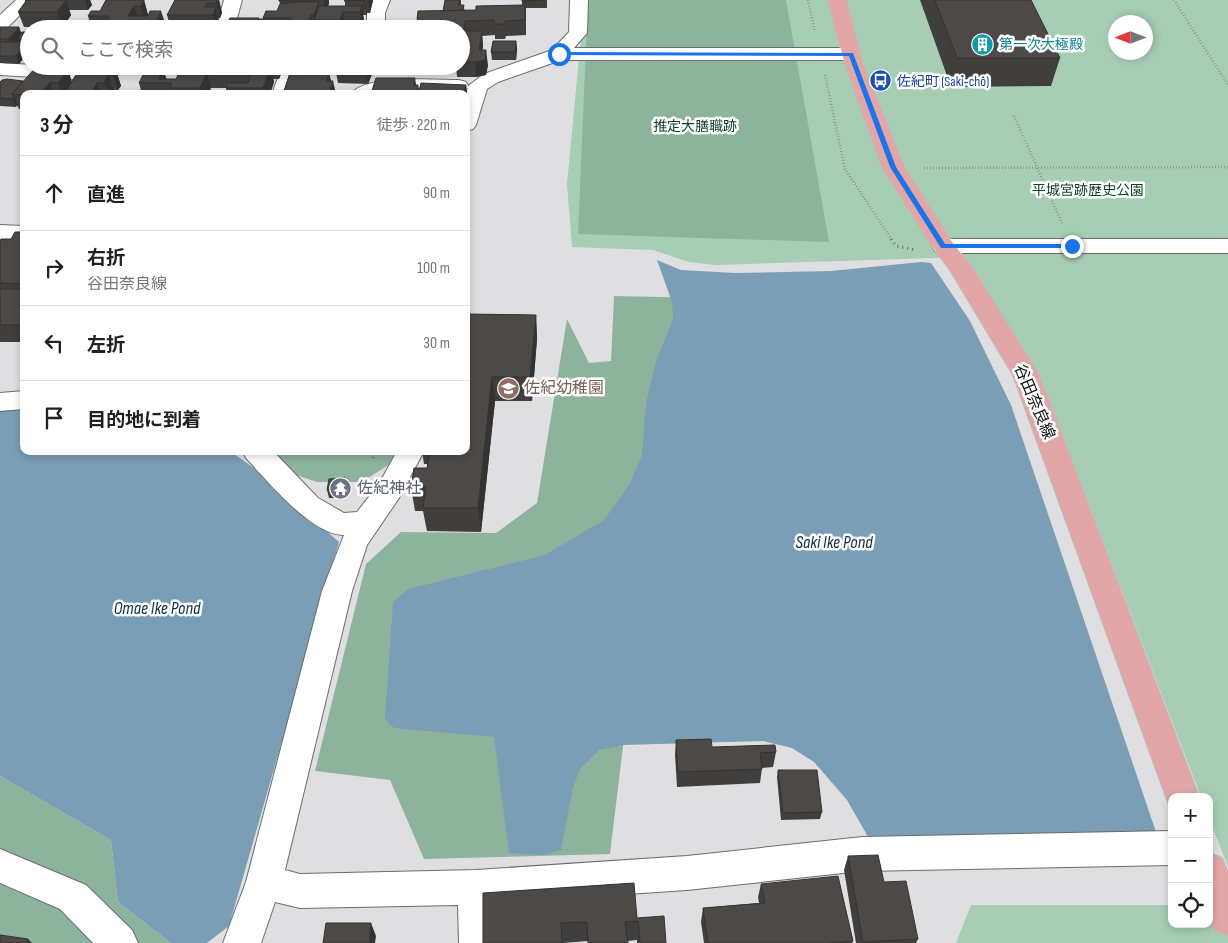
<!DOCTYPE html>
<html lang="ja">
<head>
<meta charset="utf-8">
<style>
	body { margin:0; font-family:"Sofia Sans Condensed","Noto Sans JP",sans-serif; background:#f6f6f6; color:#202124 }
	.controls { position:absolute; right:15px; bottom:15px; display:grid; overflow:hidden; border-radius:10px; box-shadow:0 2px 8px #0003 }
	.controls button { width:45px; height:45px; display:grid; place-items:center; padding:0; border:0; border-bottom:1px solid #e0e0e0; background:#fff; color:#202124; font:25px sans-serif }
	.compass { position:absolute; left:1108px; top:15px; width:45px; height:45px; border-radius:50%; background:#fff; box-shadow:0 2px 8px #0003; rotate:270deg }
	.stop { position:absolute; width:15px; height:15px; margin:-11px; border:4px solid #1a73e8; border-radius:50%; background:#fff }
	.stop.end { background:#1a73e8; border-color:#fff; box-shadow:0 1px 5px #0008 }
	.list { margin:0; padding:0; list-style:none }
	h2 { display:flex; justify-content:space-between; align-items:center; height:65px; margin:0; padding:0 20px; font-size:21px }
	h2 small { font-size:16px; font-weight:400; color:#757577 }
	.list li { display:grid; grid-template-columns:32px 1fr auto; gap:15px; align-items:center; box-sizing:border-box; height:75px; padding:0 20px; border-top:1px solid #e0e0e0 }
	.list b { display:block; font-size:19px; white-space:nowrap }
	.list p { margin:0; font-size:16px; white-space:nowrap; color:#757577 }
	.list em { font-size:16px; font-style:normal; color:#757577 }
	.icon { flex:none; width:28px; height:28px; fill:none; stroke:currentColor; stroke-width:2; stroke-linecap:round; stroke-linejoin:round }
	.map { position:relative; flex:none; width:1228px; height:943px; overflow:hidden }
	.search { position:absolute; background:#fff; box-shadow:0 2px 8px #0003; left:20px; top:20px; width:450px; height:55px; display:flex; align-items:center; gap:12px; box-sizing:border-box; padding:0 18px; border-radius:28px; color:#757577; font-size:19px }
	.panel { position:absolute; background:#fff; box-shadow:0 2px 8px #0003; left:20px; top:90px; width:450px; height:365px; border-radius:10px }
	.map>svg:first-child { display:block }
	.green { fill:#a7cdb5; fill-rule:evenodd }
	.forest { fill:#8eb39c }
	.water { fill:#7a9eb5 }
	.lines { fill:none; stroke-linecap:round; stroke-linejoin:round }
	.minor-casing { stroke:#6a6b6d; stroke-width:2 }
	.major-casing { stroke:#bcbcbc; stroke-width:2 }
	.path-far1 { stroke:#6d6d6f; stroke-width:2.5; stroke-dasharray:0.5 2.5; stroke-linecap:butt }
	.path { stroke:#6d6d6f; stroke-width:3; stroke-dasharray:1 4; stroke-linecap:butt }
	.minor { fill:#fff; fill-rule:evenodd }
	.major { fill:#e3a6a6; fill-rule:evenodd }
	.wall { fill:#413f3d }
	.shaded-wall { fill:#353332 }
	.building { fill:#4c4947; stroke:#353332 }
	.route { fill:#1a73e8 }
	.labels { text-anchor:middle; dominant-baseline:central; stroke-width:5; stroke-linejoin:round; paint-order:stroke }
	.far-culture-label { font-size:14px; fill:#0d838f; stroke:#fff; text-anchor:start }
	.far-transit-label { font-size:14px; fill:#164399; stroke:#fff; text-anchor:start }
	.far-park-label { font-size:14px; fill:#104028; stroke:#fff }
	.education-label { font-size:16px; fill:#785e54; stroke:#fff; text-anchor:start }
	.street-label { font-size:16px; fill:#0f0f10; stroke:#fff }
	.worship-label { font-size:16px; fill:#5b616d; stroke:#fff; text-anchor:start }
	.water-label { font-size:18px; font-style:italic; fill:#0e2f41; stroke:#fff }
</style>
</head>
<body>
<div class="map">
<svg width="1228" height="943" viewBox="0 0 1228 943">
	<rect width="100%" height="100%" fill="#dfdfe2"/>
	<path class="green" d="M586,0H1228V867L1209,818V797H1201L1042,382L965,257L715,265L689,262L653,250L572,247L567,184L580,48L586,11ZM1116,22H1146V52H1116Z
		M971,905H1172V924H1209V905H1228V943H956Z"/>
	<path class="forest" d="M588,0H786L829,242L578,234Z
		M614,296L708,298L627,713L610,854L424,859L390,780L315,771L366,564L401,532L496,533L537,503L567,319L589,363L611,361Z
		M264,451H399L396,460L362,482H317L287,472Z
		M0,776L111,840L118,902L171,943H0Z"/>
	<path class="water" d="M657,260L681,270L735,273L831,271L921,262L931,263L970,321L1011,405L1157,835L871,842L847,800L814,762L792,748L763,741L623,745L599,750L580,769L573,787L561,850L544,855L509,853L494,737L394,728L385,719L393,602L408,589L545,555L604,520L630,484L642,455L646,404L656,361L673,319L672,302Z
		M24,406V451H230L251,466L339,542L229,926L207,943H171L118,902L111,840L0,776V410Z"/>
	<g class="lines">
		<defs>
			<path id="minor" d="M16,0H35L6,29L0,30V15Z
				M224,0H242L234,29H216Z
				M372,0H390L385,13V29H367V13Z
				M570,0H588L587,33L574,48H851L858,50L860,54L858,58L851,60H561L498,82L487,89L476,125L473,129L466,131V94L468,87L466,90L459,92L351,94C365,74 435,80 459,80L466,82L468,86L484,74L552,50L569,32Z
				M0,63L85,68L92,70L95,74L92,78L85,80L0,75Z
				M282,66H301L292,94H272Z
				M0,225L24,226V240L0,239Z
				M943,239H1228V253H943L935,251L932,246L935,241Z
				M24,391V409L0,411V393Z
				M243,451H273L318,498L344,513L357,512L379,484L397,451H424L399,498L367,545L352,591L285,870L300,874L476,870L687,856L862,837L1172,831V865L862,871L687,890L495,903L497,943H459L458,905L300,908L275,902L261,943H223L246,882L322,591L344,535C311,535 267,480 246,458Z
				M0,849L86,885L132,930L138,943H93L60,909L0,883Z"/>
			<path id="major" d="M828,0H846L862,61L904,167L952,242L972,267L1039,375L1199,797H1172V809L1170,808L1013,375L950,270L932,246L882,167L844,61Z
				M1209,853L1222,858L1228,873V935L1215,930L1209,916Z"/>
		</defs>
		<use href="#minor" class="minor-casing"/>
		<use href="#major" class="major-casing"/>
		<path class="path-far1" d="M808,0L815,32
			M1174,0L1228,85
			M825,75L845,169L892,240
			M1014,116L1062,223
			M924,168L1228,167"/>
		<path class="path" d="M891,239L896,246L916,250
			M373,458L374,451"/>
		<use href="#minor" class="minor"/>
		<use href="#major" class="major"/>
	</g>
	<path class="wall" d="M25,0H90L92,5L88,10H69L71,15L63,27H24L18,12L25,2Z
		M144,0L148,15L166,26L164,29H92L88,16L100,11Z
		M175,0H219L222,13L220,18H218L219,22L217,29H171L167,15Z
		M279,0H329V3L328,6H345V0H373L370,13H367V15H363L364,21L362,27H345V29H225L259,18V19H263V18L277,11L280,4Z
		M461,0V5L465,10H476L522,5V0H547V8H526V35L506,36L505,39H495V35L482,36L483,46L482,50L488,65L486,75L476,77H457L456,66H461V29H418L417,19L443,11Z
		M920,0H1031L1060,58L1051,86L951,87Z
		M0,27H19L21,33L29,32V51L19,64L0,63Z
		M516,41L517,49L516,60H492L491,52Z
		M197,66H284L279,79H273L274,82L270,94H227L226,88H211L208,94H142L139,83L163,69L166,79H176Z
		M290,66H370L372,74L368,84L338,83L336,72H327L326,73H329L331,81L336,94H283L289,75L288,69Z
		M68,70L72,82L99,73L116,70L121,86L118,90H113L112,94H24V110L19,109L17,105L16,107L0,106V82L23,81Z
		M416,85L419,91L466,85L467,93L466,94H371Z
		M24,232V342H0V241L11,239Z
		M466,314L536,315L537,339L532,401H495L481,532L427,531L423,511H415L411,487L427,468L428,464H424L422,451H466Z
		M347,487L345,498H329L327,490Z
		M676,740L712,747L776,752L773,767L762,768L760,783L677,787L675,755Z
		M778,770L822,812L820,819L781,820L777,777Z
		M848,856L918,939L916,943H856L844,870Z
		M761,884L853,941L852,943H704L701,922L703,908L759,903L758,897Z
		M483,893L637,918L666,943H637V940L627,941H588L563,943H483Z"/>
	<path class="shaded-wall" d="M66,0L71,15L63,27L57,12Z
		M85,0H90L92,5L88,10Z
		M136,0H144L148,15L145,21L141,6Z
		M218,0H219L222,13L220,18L216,3Z
		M318,0L321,17L315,20L314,15L318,4Z
		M324,0H329V3L326,13Z
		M364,0H365L367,13V15Z
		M368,0H373L370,13Z
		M134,6L139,21L128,16Z
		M362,6L364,21L362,27L360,12Z
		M216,7L219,22L217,29L213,15Z
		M161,11L166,26L164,29H157L155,23Z
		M343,12L345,27V29H342L340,20Z
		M311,15L313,29H311L309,21Z
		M259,18L261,27L264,19L266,29H260L258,19Z
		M304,21L306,29H301Z
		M19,27L22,35L17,39L18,41L12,47L9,39Z
		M482,31L483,46L481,61L486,50L488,65L486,75L476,77L475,62L479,50Z
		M516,41L517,49L516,60L515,52Z
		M26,42L29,49V51L19,64L16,56Z
		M271,66L274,82L270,94H264L263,88Z
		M276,66H284L279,79Z
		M320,66H326L327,72L321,85L319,70Z
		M366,66H370L372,74L368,84L365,69Z
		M163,69L168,83L159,79Z
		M68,70L73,86L65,94H62L58,83Z
		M116,70L121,86L118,90L113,75Z
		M207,73L211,88L208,94H202L200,88Z
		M329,73L332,86L333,81L336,94H331L327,81Z
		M108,75L113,90L112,94H108L104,83Z
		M415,78L417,91L418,85L420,94H417L414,85Z
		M50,82L54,94H41Z
		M97,83L101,94H91V93Z
		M466,85L467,93L466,95V94H464Z
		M14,97L17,105L16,107L13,99Z
		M536,315L537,339L532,401L530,377Z
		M492,377L495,401L481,532L478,508Z
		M345,478L347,487L345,498L343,489Z
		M371,923L376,936L375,943H369Z
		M28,939L32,943H26Z"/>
	<path class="building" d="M27,0H66L57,12H18Z
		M106,0H144L141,6H134L128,16H148L150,11H161L155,23H105L109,16H88L91,11H100Z
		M175,0H218L216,3H207L205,7H216L213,15H167Z
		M279,0H318L317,1H279Z
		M345,0H364L344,1Z
		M445,0H460L459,5H464L463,10L443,11Z
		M522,0H546L522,1Z
		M935,0H1031L1060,58H957Z
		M297,2H319L314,15H311L309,21H304L301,29H282L283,24H288L291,18H263L266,11H277L280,4Z
		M525,5V20L505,21L504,24H494V20L465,21L464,29H423V25L418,26L419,19H417L418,11L476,10V6Z
		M319,6H362L360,12H343L340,20H314Z
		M230,18H259L258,19H264L260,29H225Z
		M0,27H19L9,39H0Z
		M461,31H482L479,50H486L485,60L475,62H461V47H466L467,41H461Z
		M22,32H29V39H17Z
		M493,41H516L515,52H491Z
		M0,42H26L16,56H0Z
		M271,66L263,88H226L227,83H248L251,73H207L200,88H170L172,83H139L146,69H163L159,79H176L182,67Z
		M290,66H320L319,70L288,69Z
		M336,66H366L365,69L335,68Z
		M36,67L68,70L58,83L50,82L41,94H24V95L12,94Z
		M101,70H116L113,75H108L104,83H97L91,93H65L77,73H99Z
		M290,73H329L327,81H333L330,91H327L326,94H283Z
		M376,78H415L414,85H418L417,93L371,94Z
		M7,79L23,81L12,94L14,97L13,99L0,98V82L2,80Z
		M421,83L466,85L464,94H451L452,92L419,91Z
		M15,232H24V284L0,283V241L1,239H11Z
		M0,289H24V325H0Z
		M466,314L536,315L530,377H492L478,508H423L426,487H411L414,468H427L430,451H466Z
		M345,478L343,489L327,490L329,479Z
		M711,739L712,747L775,745L776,752L760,753L762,769L678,772L676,740Z
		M778,770H817L822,812L783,813Z
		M878,855L884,882L906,881L918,939L863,942L848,856Z
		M838,876L853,941L828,943H708L703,908L765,903L761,884Z
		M634,883L637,918L664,916L666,943H640L638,921L625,922L628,943H588L587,922L561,923L562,943H483V893Z
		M326,923H371L369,943H323Z
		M0,935L28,939L26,943H0Z"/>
	<path class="route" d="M559,52L853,53L896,167L945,244H1072L1076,246L1072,248H941L890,167L849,56L557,55Z"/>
	<defs>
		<symbol id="building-disc" viewBox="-11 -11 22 22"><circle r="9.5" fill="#0f9aa8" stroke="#fff"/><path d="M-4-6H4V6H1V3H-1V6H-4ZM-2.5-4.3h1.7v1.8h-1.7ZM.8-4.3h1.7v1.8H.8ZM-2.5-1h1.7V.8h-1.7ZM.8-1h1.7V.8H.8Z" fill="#fff"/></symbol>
		<symbol id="bus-disc" viewBox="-11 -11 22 22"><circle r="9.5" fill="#1a4fb4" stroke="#fff"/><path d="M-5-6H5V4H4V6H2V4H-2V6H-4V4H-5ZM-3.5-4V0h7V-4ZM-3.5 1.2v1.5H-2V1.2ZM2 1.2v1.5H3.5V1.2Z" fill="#fff"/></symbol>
		<symbol id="school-disc" viewBox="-11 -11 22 22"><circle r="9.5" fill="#8d6e63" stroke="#fff"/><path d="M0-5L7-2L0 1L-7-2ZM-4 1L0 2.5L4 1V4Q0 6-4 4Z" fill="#fff"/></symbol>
		<symbol id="temple-disc" viewBox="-11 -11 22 22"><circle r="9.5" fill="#6b7280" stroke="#fff"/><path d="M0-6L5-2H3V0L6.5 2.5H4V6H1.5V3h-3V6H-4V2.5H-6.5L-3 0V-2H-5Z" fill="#fff"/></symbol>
	</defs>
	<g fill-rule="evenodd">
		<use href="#building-disc" x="970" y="32" width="25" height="25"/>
		<use href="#bus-disc" x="868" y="68" width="25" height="25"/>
		<use href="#school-disc" x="496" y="376" width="25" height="25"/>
		<use href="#temple-disc" x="328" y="476" width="25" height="25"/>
	</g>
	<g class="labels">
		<g class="far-culture-label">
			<text x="999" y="44">第一次大極殿</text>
		</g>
		<g class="far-transit-label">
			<text x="897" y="81">佐紀町 (Saki-chō)</text>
		</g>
		<g class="far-park-label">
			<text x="695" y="126">推定大膳職跡</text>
			<text x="1088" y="190">平城宮跡歴史公園</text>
		</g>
		<g class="education-label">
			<text x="524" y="388">佐紀幼稚園</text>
		</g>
		<g class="street-label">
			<text transform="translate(1034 402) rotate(67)">谷田奈良線</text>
		</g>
		<g class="worship-label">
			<text x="357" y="488">佐紀神社</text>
		</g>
		<g class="water-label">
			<text x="834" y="542">Saki Ike Pond</text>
			<text x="157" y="608">Omae Ike Pond</text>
		</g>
	</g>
</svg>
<div class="controls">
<button>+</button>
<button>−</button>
<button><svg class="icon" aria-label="locate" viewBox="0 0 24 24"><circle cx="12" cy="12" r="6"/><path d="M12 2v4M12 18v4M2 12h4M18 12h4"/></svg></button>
</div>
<svg class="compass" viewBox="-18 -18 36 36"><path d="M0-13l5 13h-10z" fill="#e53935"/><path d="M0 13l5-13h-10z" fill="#757577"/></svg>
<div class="stop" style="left:559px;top:54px"></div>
<div class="stop end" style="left:1072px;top:246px"></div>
<div class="search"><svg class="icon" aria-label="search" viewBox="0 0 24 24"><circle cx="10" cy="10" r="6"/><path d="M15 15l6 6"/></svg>ここで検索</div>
<section class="panel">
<h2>3 分<small>徒歩 · 220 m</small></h2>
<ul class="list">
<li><svg class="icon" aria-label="ahead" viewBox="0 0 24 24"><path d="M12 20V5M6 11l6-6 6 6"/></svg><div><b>直進</b></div><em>90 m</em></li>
<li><svg class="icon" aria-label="right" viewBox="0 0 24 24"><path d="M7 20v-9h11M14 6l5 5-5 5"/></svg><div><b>右折</b><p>谷田奈良線</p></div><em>100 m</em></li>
<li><svg class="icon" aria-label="left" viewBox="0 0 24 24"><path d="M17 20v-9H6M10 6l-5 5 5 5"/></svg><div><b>左折</b></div><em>30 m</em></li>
<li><svg class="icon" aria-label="arrive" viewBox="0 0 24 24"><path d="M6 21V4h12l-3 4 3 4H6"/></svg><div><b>目的地に到着</b></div></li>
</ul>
</section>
</div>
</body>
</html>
